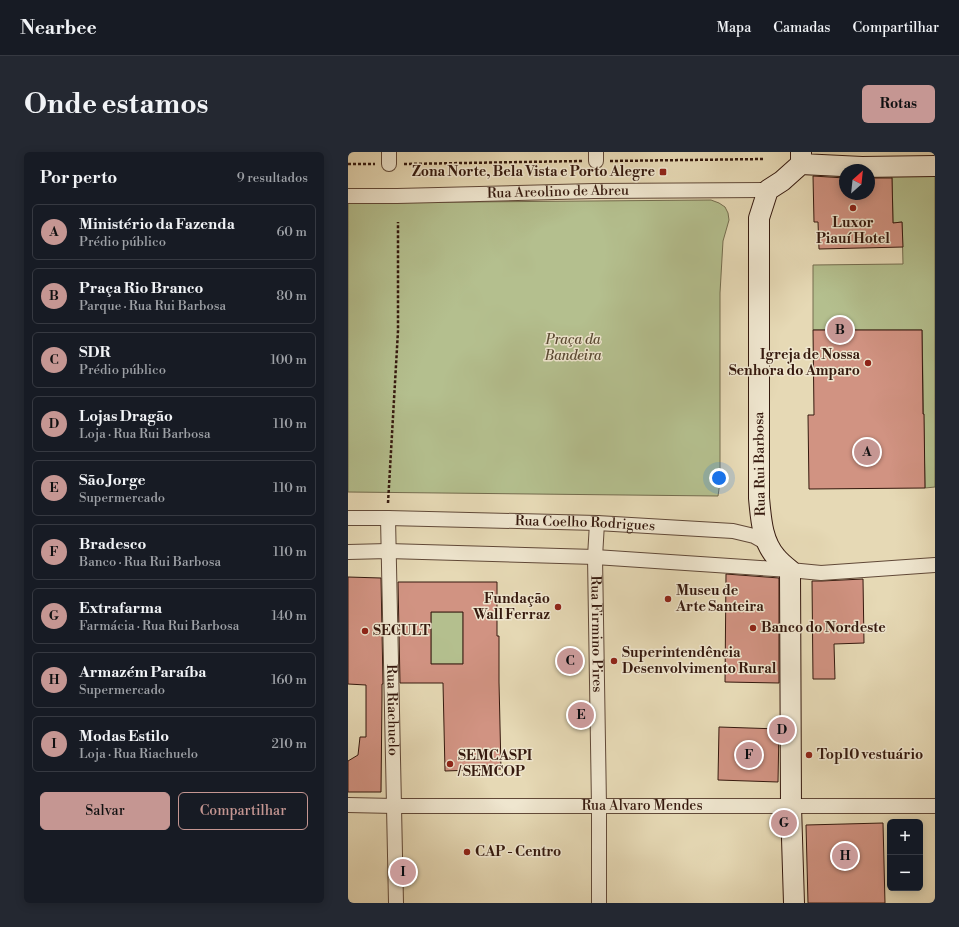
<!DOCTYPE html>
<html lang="pt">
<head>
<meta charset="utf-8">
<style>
	body { margin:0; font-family:"Libre Bodoni",serif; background:#242831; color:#f1f3f6 }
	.controls { position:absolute; right:12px; bottom:12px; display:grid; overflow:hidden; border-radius:6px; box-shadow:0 2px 10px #0003 }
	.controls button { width:36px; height:36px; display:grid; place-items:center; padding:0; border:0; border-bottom:1px solid #363941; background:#171b24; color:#f1f3f6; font:20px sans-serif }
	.compass { position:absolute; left:491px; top:12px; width:36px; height:36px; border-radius:50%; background:#171b24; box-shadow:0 2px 10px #0003; rotate:27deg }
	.you { position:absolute; left:371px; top:326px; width:14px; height:14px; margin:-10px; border:3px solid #fff; border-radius:50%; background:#1a73e8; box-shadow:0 0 0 6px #1a73e833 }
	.badge { display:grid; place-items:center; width:26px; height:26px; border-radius:50%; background:#c59692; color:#111; font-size:13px; font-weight:700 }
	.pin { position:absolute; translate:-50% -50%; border:2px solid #fff; box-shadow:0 1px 4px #0006 }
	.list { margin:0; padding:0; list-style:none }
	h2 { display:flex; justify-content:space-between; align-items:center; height:52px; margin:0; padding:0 16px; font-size:17px }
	h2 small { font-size:13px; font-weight:400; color:#9ea1a6 }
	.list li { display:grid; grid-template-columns:26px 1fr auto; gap:12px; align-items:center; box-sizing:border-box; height:56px; margin:0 8px 8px; padding:0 8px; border:1px solid #363941; border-radius:6px }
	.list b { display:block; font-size:15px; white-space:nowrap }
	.list p { margin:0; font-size:13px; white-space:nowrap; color:#9ea1a6 }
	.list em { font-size:13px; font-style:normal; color:#9ea1a6 }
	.actions { display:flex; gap:8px; padding:12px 16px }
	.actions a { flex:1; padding:9px 0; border:1px solid #c59692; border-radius:6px; text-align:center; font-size:14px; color:#c59692 }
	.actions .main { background:#c59692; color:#111 }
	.map { position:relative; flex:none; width:587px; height:751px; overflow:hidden; border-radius:6px }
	header { display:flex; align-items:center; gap:24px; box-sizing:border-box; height:56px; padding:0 20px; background:#171b24; border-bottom:1px solid #363941 }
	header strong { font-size:19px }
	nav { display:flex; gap:22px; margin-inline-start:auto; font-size:14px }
	.intro { display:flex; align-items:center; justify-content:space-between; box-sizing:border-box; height:96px; padding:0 24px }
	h1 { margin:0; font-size:28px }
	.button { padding:10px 18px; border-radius:6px; background:#c59692; color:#111; font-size:14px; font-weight:700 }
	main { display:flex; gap:24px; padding:0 24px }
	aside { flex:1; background:#171b24; border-radius:6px; box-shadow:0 2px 10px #0003 }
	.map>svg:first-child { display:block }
	.green { fill:#b4bf8e; stroke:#746c4e }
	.building { fill:#d19382; stroke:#35190e; fill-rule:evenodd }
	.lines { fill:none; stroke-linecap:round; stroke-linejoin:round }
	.street-casing { stroke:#614938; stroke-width:16 }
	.secondary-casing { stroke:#35190e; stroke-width:22 }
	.path { stroke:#35190e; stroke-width:2.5; stroke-dasharray:3 2; stroke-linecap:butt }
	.street { stroke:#efe6cf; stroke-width:14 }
	.secondary { stroke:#efe6cf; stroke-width:20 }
	.poi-dot { fill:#8f2418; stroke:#efe6cf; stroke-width:1.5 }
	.labels { text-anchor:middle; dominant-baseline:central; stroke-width:3; stroke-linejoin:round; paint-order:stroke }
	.poi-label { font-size:14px; font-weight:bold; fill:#35190e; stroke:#efe6cf; text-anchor:start }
	.street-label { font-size:14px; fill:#35190e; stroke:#efe6cf }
	.park-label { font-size:14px; font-style:italic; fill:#5b4b34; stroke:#efe6cf }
</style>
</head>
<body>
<header>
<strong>Nearbee</strong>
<nav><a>Mapa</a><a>Camadas</a><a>Compartilhar</a></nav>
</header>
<div class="intro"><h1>Onde estamos</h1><a class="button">Rotas</a></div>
<main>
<aside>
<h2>Por perto<small>9 resultados</small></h2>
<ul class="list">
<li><span class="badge">A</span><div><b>Ministério da Fazenda</b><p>Prédio público</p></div><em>60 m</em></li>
<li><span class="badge">B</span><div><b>Praça Rio Branco</b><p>Parque · Rua Rui Barbosa</p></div><em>80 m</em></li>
<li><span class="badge">C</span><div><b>SDR</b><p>Prédio público</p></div><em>100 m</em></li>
<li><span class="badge">D</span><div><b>Lojas Dragão</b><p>Loja · Rua Rui Barbosa</p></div><em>110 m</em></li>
<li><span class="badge">E</span><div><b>São Jorge</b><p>Supermercado</p></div><em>110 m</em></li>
<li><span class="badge">F</span><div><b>Bradesco</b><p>Banco · Rua Rui Barbosa</p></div><em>110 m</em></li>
<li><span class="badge">G</span><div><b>Extrafarma</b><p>Farmácia · Rua Rui Barbosa</p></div><em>140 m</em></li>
<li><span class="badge">H</span><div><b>Armazém Paraíba</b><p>Supermercado</p></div><em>160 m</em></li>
<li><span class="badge">I</span><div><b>Modas Estilo</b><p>Loja · Rua Riachuelo</p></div><em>210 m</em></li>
</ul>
<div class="actions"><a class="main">Salvar</a><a>Compartilhar</a></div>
</aside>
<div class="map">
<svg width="587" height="751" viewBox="0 0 587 751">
	<rect width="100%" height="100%" fill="#e6d9b5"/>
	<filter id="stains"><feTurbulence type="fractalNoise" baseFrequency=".005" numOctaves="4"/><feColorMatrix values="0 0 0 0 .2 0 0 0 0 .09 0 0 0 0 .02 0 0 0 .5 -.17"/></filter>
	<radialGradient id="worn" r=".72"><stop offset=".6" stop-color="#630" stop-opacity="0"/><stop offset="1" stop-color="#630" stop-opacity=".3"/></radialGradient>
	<path class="green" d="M587,19V335L577,336L574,178H465V113L555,112L554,70L545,71L544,20Z
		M363,48L371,51L377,55L380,61L381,68L375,89L372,141V330L370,344L0,340V51Z
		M83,460H115V512H83Z"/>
	<path class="building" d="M465,24L497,26V42H521V26H544L545,71L554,70L555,95L471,97L470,70H466Z
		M465,178H574L575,262H576L577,336L461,337L460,263H466Z
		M378,422L431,426V531L377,530Z
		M0,425L33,426L35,532H34V544L33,640H0V609L10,603L12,585H18V533L0,532Z
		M515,427L516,491L486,492L487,527H465L464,429H474Z
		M50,430H149V484H151V530L153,617L97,619L95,531H52ZM83,460H115V512H83Z
		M371,575L431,577L430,630L370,628Z
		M535,671L537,751H460L458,673Z"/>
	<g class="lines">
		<defs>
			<g id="street">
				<path d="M248,9V0"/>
				<path d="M41,12V0"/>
				<path id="s1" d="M0,44H49L246,39L420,38"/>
				<path id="s2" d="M0,366H40L249,371L385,379L406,384L422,393"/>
				<path id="s3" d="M40,366L48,751"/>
				<path id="s4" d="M249,371L247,405L251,654V751"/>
				<path d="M0,400L40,399L247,405L442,418L473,421L587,413"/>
				<path id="s5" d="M0,653L46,654H587"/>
			</g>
			<path id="secondary" d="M453,12L514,15L587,14
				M446,751L443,654L442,418C437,414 432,410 428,405C414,389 413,367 411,346V66L420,38L434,29L453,12V0"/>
		</defs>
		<use href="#street" class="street-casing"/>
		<use href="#secondary" class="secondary-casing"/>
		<path class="path" d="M262,9L415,7
			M0,12H27
			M56,12L235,9
			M40,351L50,179V70"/>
		<use href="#street" class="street"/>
		<use href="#secondary" class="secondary"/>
	</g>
	<g class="poi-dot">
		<rect x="311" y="16" width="8" height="8" rx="2"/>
		<circle cx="505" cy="56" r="4"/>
		<circle cx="520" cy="211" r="4"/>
		<circle cx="320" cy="447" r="4"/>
		<circle cx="210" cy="455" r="4"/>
		<circle cx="405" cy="476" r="4"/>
		<circle cx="17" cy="479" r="4"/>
		<circle cx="266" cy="509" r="4"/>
		<circle cx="461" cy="603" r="4"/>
		<circle cx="102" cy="612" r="4"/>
		<circle cx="119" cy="700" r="4"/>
	</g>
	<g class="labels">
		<g class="poi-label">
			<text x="307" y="20" text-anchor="end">Zona Norte, Bela Vista e Porto Alegre</text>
			<text x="505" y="71" text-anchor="middle">Luxor<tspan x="505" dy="16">Piauí Hotel</tspan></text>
			<text x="512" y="203" text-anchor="end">Igreja de Nossa<tspan x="512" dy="16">Senhora do Amparo</tspan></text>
			<text x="328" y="439">Museu de<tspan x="328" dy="16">Arte Santeira</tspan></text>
			<text x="202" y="447" text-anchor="end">Fundação<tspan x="202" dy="16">Wall Ferraz</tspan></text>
			<text x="413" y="476">Banco do Nordeste</text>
			<text x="25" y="479">SECULT</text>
			<text x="274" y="501">Superintendência<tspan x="274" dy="16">Desenvolvimento Rural</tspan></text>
			<text x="469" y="603">Top10 vestuário</text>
			<text x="110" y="604">SEMCASPI<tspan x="110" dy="16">/ SEMCOP</tspan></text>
			<text x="127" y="700">CAP - Centro</text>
		</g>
		<g class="street-label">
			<text stroke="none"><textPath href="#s1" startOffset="210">Rua Areolino de Abreu</textPath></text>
			<text transform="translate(412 312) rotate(-91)">Rua Rui Barbosa</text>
			<text stroke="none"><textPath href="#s2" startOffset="237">Rua Coelho Rodrigues</textPath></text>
			<text stroke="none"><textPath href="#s4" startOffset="111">Rua Firmino Pires</textPath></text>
			<text stroke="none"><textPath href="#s3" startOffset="192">Rua Riachuelo</textPath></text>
			<text stroke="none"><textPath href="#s5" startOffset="294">Rua Alvaro Mendes</textPath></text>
		</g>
		<g class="park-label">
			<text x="225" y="188">Praça da<tspan x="225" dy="16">Bandeira</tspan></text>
		</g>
	</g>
	<rect width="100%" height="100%" filter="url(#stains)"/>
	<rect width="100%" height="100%" fill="url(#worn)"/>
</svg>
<div class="controls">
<button>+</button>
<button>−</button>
</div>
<svg class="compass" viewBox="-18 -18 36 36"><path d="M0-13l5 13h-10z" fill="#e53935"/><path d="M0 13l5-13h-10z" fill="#9ea1a6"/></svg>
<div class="you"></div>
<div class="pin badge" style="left:519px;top:300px">A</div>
<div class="pin badge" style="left:492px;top:178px">B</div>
<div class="pin badge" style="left:222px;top:509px">C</div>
<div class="pin badge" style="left:434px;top:578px">D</div>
<div class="pin badge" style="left:233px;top:563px">E</div>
<div class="pin badge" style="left:401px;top:603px">F</div>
<div class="pin badge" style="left:436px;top:671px">G</div>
<div class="pin badge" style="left:497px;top:704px">H</div>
<div class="pin badge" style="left:55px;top:720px">I</div>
</div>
</main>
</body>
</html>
